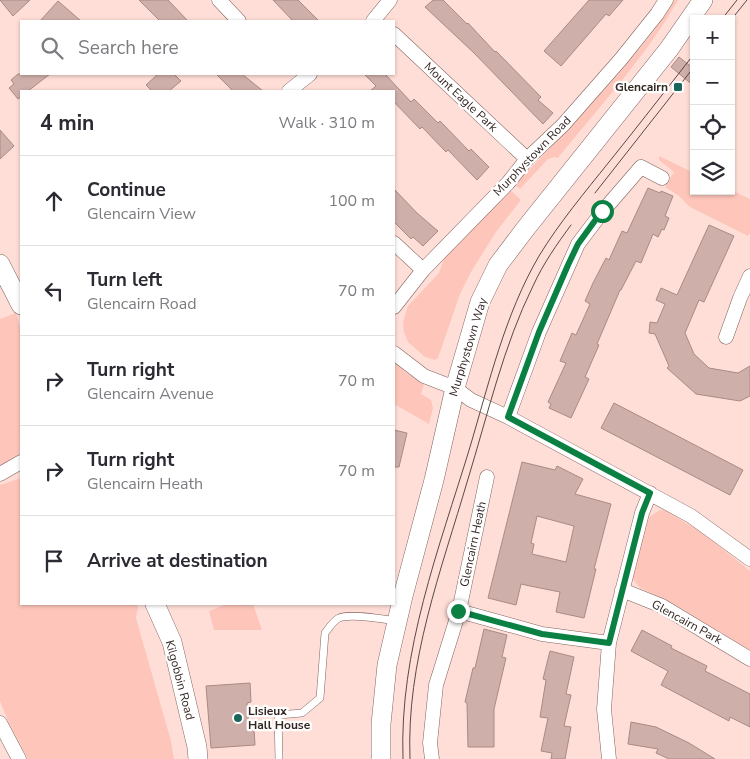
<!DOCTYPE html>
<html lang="en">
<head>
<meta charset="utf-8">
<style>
	body { margin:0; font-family:"Nunito Sans",sans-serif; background:#f7f7f7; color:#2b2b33 }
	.controls { position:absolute; right:15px; top:15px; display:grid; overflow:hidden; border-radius:0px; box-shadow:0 1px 4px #0004 }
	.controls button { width:45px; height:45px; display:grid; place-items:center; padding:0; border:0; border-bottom:1px solid #e1e1e2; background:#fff; color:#2b2b33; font:25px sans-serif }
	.stop { position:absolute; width:15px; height:15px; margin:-11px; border:4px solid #0b8043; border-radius:50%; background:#fff }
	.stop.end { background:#0b8043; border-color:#fff; box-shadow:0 1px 5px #0008 }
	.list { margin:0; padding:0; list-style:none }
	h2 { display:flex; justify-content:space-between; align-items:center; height:65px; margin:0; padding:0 20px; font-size:21px }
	h2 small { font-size:16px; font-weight:400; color:#7c7c81 }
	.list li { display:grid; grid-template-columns:32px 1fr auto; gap:15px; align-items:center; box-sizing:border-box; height:90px; padding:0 20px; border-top:1px solid #e1e1e2 }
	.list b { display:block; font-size:19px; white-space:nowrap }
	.list p { margin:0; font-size:16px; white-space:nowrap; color:#7c7c81 }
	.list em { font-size:16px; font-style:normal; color:#7c7c81 }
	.icon { flex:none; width:28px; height:28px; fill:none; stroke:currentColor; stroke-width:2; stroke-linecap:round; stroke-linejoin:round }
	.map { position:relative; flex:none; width:750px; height:759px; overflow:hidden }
	.search { position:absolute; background:#fff; box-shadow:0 1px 4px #0004; left:20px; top:20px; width:375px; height:55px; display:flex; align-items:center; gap:12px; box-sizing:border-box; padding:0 18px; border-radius:0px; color:#7c7c81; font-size:19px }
	.panel { position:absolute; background:#fff; box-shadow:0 1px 4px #0004; left:20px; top:90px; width:375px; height:515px; border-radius:0px }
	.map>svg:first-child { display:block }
	.green { fill:#fec6ba }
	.building { fill:#cfafa9; stroke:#a98b84; fill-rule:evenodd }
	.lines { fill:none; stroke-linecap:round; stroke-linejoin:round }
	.lane-casing { stroke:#80635e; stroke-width:8 }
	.street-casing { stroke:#80635e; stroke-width:15 }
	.secondary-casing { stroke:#80635e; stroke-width:20 }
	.lane { stroke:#fff; stroke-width:7 }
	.street { stroke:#fff; stroke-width:14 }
	.secondary { stroke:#fff; stroke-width:19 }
	.tram { stroke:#594946; stroke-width:1 }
	.route { stroke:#0b8043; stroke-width:6 }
	.poi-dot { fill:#1c655a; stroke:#fff; stroke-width:2 }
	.labels { text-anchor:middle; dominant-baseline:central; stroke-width:4.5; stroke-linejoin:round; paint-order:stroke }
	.poi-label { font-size:12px; font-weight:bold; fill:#332724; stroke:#fff; text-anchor:end }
	.street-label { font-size:12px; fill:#332724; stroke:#fff }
</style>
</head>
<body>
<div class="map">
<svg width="750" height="759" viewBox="0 0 750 759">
	<rect width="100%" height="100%" fill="#ffded7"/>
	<path class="green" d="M674,0H678C646,57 598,108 558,158L555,157L548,159L520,189L515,185C550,148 585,111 619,73C638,50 660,27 674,0Z
		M659,156L694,173V191L731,190L750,199V233L748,236L690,207L679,196L665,187L674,172L659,160Z
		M510,190L521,200L496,232L471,272L460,294L438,358L435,360L425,357L408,342L404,332L403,322L408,306L439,273L444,259L455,245Z
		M16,313L21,330V457L0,467V319Z
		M395,361L405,372L424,384L421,394L431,400L433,408L429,424L394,404Z
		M21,478V604H137L138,607L136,618L171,741L174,759H28L9,723L0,701V485Z
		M660,510L666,511L703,533L750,571V651L672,603L640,588L632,578L649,517Z
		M227,604H253L262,630H214L209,611Z"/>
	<path class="building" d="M0,0H30L13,16Z
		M139,0H168L188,21H160Z
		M273,0H298L319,21H293Z
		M433,0H443L467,24L468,23L495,52L496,51L541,97L538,100L553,113L543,124L474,53L425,7Z
		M589,0H623L609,16L606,14L561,66L544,51Z
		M58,1L81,21H40Z
		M679,57L694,69V86L671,67Z
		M18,74H50L28,91H21V97L18,99L9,88L14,84L11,80Z
		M158,74H174L181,81L169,91H152L146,85Z
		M216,74H242L263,91H233Z
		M364,74H385L411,102L414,99L438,123L440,121L469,151L471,149L489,167L477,180L448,150L446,152L422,127L420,129L394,102V91H370L376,86Z
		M0,130L14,146L0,159Z
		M648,188L660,193L661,191L673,196L665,216L669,218L664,230L662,229L658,237L653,234L641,263L636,261L621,290H620L597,344L599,345L585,377L589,379L571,418L549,408L551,404L548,402L566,363L560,361L572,333L576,335L590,304L585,301L593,283L606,258L609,260L622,231L627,233Z
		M394,189L417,213L438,231L423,246L413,237L411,239L394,222Z
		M709,225L734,236L704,302L699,300L685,333L694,354L709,368L738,373L750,366V396L740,401L696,394L667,368L669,366L655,334L649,333L650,322L657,323L665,304L656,300L661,288L677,295Z
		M614,403L743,470L730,495L601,428Z
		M394,430L407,433L399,467H394Z
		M522,462L555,470L557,466L583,479L575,494L611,504L594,569H596L584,618L556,612L560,592L530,586L521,584L516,605L488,598ZM537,516L574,526L566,562L532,554L534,544L531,543Z
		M484,629L507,635L502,657L506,658L494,709V747H468L467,703L465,702L473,668H475Z
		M642,630L672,646L671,648L707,666L705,671L750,694V727L730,717L729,721L661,685L668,671L631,651Z
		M550,651L574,657L566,694L571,695L564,726L571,727L565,759H551L552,753L541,751L548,718L540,717L546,680L543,679Z
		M250,683L251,702L247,703L249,729H254L255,745L211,748L206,686Z
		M631,722L656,727L689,743L715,759H669L656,753L658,749L628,744Z"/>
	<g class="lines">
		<defs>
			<path id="lane" d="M279,759L278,715L302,713L320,698L325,633C329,628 333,621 339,618C350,613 383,619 396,621"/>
			<path id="street" d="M219,0L239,21
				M373,21L390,0
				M394,34L527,159
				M289,91L310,74
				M394,243L423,270
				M394,307L423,270L508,183L527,159L563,125L621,59L657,14L666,0
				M726,337L740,298L750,276
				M394,353L424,376L455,388L471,400L508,417L691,516L750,559
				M508,417L539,332L578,244L603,211L641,167L662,178
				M0,474L21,462
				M622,590L662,606L750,659
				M459,611L542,634L609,643
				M0,723L19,759
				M432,759L430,743L436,685L459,611L487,477
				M609,759L604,709L609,643L642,513L650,493"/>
			<path id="secondary" d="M0,264L21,305
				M155,604L172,642L197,747L198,759
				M381,759V724L387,665L403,596L434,480L455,388L480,302L498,265L526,228L669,49L703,0"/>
		</defs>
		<use href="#lane" class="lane-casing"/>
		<use href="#street" class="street-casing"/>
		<use href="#secondary" class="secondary-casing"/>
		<use href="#lane" class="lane"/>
		<use href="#street" class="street"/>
		<use href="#secondary" class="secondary"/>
		<path class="tram" d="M722,19L737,0
			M731,20L747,0
			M595,193L694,67
			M403,759C399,651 439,549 470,447C489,383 505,314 539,256C559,223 585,192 609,162C638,126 666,90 694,54
			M410,759C406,662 441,571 468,479C487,417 504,344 533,286C543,264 557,244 571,225"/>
	</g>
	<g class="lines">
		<path class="route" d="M458,611L542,634L609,643L642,513L650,493L508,417L539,332L568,265L578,244L602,211"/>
	</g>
	<g class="poi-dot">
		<rect x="673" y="82" width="10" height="10" rx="2.5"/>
		<circle cx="238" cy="718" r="5"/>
	</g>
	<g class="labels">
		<g class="poi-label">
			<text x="668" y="87">Glencairn</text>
			<text x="248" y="711" text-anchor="start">Lisieux<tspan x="248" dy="14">Hall House</tspan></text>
		</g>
		<g class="street-label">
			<text transform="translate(461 97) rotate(43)">Mount Eagle Park</text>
			<text transform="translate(532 156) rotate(-46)">Murphystown Road</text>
			<text transform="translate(468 347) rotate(-73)">Murphystown Way</text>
			<text transform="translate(473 544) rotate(-78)">Glencairn Heath</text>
			<text transform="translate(687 622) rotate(29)">Glencairn Park</text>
			<text transform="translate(180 680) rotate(75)">Kilgobbin Road</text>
		</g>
	</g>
</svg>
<div class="controls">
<button>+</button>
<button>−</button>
<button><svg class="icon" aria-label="locate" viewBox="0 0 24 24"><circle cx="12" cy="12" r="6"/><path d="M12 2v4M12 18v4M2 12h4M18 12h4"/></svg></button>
<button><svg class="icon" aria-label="layers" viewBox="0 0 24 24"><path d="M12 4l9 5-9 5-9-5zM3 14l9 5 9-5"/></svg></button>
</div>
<div class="stop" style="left:602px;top:211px"></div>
<div class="stop end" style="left:458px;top:611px"></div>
<div class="search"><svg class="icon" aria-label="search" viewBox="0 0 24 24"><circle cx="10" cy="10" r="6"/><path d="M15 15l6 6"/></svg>Search here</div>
<section class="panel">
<h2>4 min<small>Walk · 310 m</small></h2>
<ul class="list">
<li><svg class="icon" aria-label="ahead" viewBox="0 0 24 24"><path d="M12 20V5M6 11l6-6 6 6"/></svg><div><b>Continue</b><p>Glencairn View</p></div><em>100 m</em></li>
<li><svg class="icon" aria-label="left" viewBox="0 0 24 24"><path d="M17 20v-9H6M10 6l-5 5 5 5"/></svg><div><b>Turn left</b><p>Glencairn Road</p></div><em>70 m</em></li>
<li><svg class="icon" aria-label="right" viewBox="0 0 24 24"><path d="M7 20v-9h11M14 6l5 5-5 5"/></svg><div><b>Turn right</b><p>Glencairn Avenue</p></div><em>70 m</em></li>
<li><svg class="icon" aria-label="right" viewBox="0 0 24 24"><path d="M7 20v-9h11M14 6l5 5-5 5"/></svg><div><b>Turn right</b><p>Glencairn Heath</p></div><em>70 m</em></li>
<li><svg class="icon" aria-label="arrive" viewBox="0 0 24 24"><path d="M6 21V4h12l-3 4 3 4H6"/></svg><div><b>Arrive at destination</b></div></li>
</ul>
</section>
</div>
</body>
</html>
